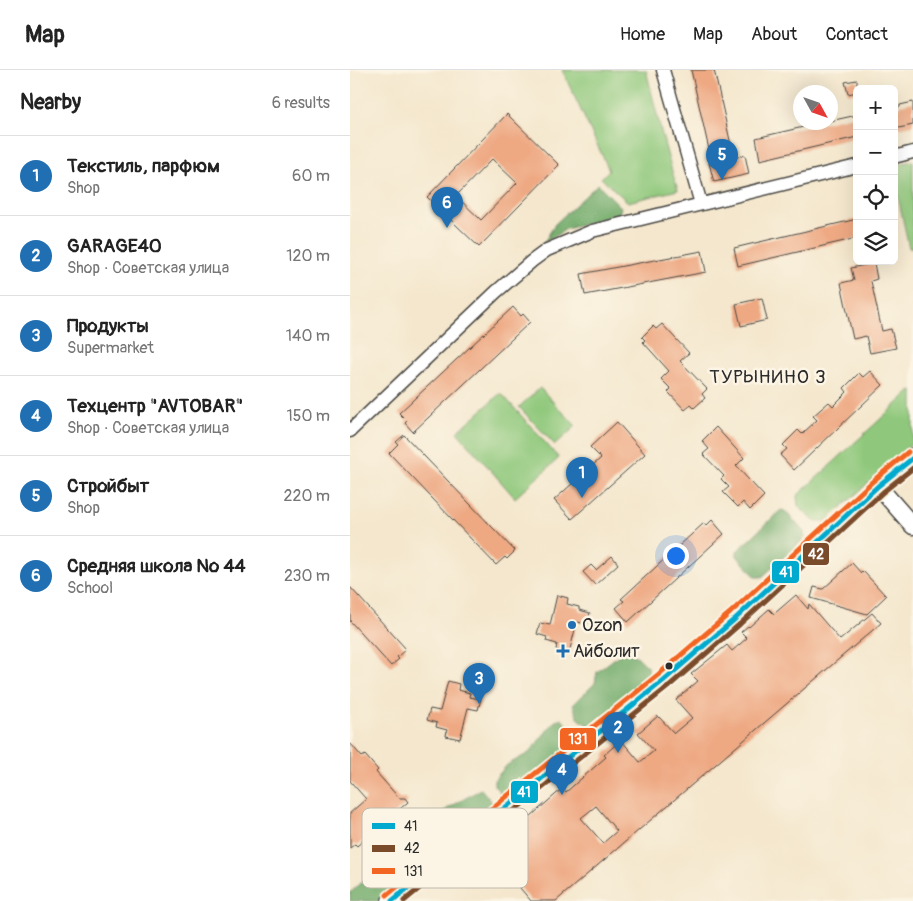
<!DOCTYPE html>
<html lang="en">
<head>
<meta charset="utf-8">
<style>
	body { margin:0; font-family:Pangolin,sans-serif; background:#f6f6f6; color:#222 }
	.controls { position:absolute; right:15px; top:15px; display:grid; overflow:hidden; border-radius:8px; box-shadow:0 5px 20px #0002 }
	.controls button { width:45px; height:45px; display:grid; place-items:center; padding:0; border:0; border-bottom:1px solid #e0e0e0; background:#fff; color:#222; font:25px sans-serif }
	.compass { position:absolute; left:443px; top:15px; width:45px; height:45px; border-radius:50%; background:#fff; box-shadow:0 5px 20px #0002; rotate:130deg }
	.you { position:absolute; left:325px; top:485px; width:18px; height:18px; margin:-12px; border:4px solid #fff; border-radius:50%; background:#1a73e8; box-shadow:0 0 0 8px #1a73e833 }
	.badge { display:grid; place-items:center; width:32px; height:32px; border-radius:50%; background:#1f6fb2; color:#fff; font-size:16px; font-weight:700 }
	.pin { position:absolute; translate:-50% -41px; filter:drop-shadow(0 1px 2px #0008) }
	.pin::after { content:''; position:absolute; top:26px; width:18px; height:15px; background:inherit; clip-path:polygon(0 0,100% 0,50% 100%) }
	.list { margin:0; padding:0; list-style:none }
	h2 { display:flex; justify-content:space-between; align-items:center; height:65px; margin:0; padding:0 20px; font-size:21px }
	h2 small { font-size:16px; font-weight:400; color:#767676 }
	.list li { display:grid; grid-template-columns:32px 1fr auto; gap:15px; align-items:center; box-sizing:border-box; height:80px; padding:0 20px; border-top:1px solid #e0e0e0 }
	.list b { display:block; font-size:19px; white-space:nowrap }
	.list p { margin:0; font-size:16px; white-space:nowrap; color:#767676 }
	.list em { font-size:16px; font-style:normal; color:#767676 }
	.icon { flex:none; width:28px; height:28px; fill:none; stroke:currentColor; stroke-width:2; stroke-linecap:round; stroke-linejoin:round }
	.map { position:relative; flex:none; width:563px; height:831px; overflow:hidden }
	header { display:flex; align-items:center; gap:30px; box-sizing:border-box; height:70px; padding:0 25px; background:#fff; border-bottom:1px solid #e0e0e0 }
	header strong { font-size:24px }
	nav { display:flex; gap:28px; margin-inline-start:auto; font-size:18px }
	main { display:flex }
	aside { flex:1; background:#fff }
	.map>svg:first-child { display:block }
	.green { fill:#8fc87c; stroke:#5d7a54 }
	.forest { fill:#73ac6c; stroke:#4f6c4c }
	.building { fill:#eea983; fill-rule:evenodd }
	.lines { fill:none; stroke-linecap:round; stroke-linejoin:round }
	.minor-casing { stroke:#494743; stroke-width:15 }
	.tertiary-casing { stroke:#494743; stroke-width:19 }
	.primary-casing { stroke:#494743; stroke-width:22 }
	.minor { stroke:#fff; stroke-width:12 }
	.tertiary { stroke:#fff; stroke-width:16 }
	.primary { stroke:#fff; stroke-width:20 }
	.bus-1-casing { stroke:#fcf5e5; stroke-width:9 }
	.bus-2-casing { stroke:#fcf5e5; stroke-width:9 }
	.bus-3-casing { stroke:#fcf5e5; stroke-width:9 }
	.bus-1 { stroke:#00a9ce; stroke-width:5 }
	.bus-2 { stroke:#7a4b2a; stroke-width:5 }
	.bus-3 { stroke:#f26522; stroke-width:5 }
	.poi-dot { fill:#1f6fb2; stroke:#fcf5e5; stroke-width:2 }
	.bus-dot { fill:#2b2b2b; stroke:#fcf5e5; stroke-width:2 }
	.labels { text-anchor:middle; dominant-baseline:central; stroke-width:5; stroke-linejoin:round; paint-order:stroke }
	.poi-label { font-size:18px; fill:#2b2b2b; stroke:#fcf5e5; text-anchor:start }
	.neighbourhood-label { font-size:19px; letter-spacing:1px; fill:#2b2b2b; stroke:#fcf5e5 }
	.key { fill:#fcf5e5; stroke:#bdb8ad; stroke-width:1 }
	.key-label { font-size:14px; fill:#2b2b2b }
	.line-badge { stroke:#fcf5e5; stroke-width:2 }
	.badge-label { font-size:14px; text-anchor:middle; font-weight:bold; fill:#fff }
</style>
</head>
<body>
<header>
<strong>Map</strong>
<nav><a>Home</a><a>Map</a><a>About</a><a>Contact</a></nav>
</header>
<main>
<aside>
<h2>Nearby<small>6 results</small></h2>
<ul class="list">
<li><span class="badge">1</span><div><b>Текстиль, парфюм</b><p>Shop</p></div><em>60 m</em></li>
<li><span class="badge">2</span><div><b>GARAGE40</b><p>Shop · Советская улица</p></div><em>120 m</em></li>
<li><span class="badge">3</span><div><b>Продукты</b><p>Supermarket</p></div><em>140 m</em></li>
<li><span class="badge">4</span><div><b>Техцентр &quot;AVTOBAR&quot;</b><p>Shop · Советская улица</p></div><em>150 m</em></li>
<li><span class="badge">5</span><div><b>Стройбыт</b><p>Shop</p></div><em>220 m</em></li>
<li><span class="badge">6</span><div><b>Средняя школа № 44</b><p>School</p></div><em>230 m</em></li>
</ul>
</aside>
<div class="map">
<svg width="563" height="831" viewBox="0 0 563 831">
	<rect width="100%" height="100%" fill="#fcf5e5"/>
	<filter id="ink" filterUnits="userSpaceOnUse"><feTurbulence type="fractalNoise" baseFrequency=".02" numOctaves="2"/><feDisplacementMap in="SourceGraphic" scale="10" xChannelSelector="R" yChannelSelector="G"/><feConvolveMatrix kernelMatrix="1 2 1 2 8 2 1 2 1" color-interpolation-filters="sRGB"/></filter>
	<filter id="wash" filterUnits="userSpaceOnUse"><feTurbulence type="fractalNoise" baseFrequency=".0096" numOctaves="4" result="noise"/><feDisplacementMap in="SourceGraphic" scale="20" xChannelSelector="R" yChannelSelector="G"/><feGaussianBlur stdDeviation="1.12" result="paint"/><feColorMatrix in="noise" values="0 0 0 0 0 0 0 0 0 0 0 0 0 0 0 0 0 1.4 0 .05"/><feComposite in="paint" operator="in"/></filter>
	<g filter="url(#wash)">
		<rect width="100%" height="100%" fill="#f4e7cd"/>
		<path class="green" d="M212,0H296C306,40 315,81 328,120L278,132L251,108L259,100Z
			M563,91V177L559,178L544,108V95Z
			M190,318L226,356L205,375L169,337Z
			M563,319V373L476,451H464L448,436L447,426Z
			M151,323L209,388L165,428L107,362Z"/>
		<path class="forest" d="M248,114L271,137L269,145L216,159L193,174L205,154Z
			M431,440L435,441L454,462L455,468L412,507H406L387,486V481Z
			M274,581L288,587L298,597L300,610L239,657L228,648L223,635L245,613L247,602Z
			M211,648L225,665L226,672L155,728L144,715V710L157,695L179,683L204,652Z
			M131,719L142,732L135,743L30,831H0V823L17,806L97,739Z"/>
		<g id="blocks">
			<path class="building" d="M341,0H364L384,88L395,85L399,104L364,112L359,93H362Z
				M507,10V22L498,24L495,12Z
				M563,32V55L544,59V39L550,37V35Z
				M157,44L209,95L129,177L77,127ZM142,89L167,113L131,150L106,126Z
				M507,45V67L410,90L406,68L475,52H480V51Z
				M507,149V168L388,196L384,178Z
				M352,181L356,202L235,225L231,204Z
				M524,193L527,209L521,211L532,261L541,259L546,278L520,283L516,266L503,269L491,213L504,210L501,198Z
				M412,228L417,250L391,256L386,234Z
				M163,237L171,246L173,244L180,252L63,362L55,353L57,351L49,343Z
				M312,254L339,283L330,291L357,319L352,324L355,328L344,338L341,335L335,340L318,322L321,319L311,309L319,301L293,272L295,270L292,267L303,256L306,259Z
				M520,301L533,315L444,400L430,385L437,379L433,375L448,360L452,364L467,350L463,346L479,332L483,336L497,322L494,318L509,303L513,307Z
				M267,352L295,384L222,449L204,430L251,388L240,377Z
				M366,357L394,388L386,396L414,426L400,440L393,432L388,437L373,422L379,417L371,409L374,406L353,384L359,379L352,371Z
				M54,365L165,481L157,489L155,487L146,495L39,383L48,374L46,372Z
				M362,450L374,464L278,552L266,538L274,531L271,529L354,453L356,456Z
				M262,486L268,494L245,515L233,502L241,495L246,500Z
				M502,493L511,503L513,501L536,526L517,544L461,528L464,517L473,519Z
				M0,517L56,579L47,587L49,589L41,596L0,551Z
				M207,525L218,528L217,534L229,537V540L240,543L237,554L227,552L219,583L206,580L207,574L196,571L197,567L187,564L190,553L200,555Z
				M446,525L458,539L459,534L490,570L522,543L531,553L206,831H181L154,799L163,791L148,775L213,718L216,722L256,687L254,685L271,670L290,692L304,681L288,663L308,646L324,663L342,648L326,630L348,611L341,604L377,575L382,581L397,568L391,562L398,556L399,557L419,539L424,544ZM246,736L267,761L253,773L231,748Z
				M98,611L109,614L108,620L120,623L119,627L131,629L128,640L118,638L110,669L96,666L97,660L86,657L87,653L77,650L80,639L90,641Z
				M0,673L12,687L15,685L28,700L26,702L49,728H55L58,732L37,750V749L7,776L5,774L0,778V743L16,729L0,711Z"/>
		</g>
	</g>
	<g filter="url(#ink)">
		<use href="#blocks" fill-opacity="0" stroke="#494743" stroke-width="1"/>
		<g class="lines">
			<defs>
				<path id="minor" d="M313,0L351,134
					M544,87L563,82
					M0,361L146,222L182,191L197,180L242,161L507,96"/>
				<path id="tertiary" d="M528,416L563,456"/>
				<path id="primary" d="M42,831L156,737L314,610L385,549L528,416L563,388"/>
			</defs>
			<use href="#minor" class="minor-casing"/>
			<use href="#tertiary" class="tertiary-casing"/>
			<use href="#primary" class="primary-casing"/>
			<use href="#minor" class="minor"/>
			<use href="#tertiary" class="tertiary"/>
			<use href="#primary" class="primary"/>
			<defs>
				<path id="bus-1" d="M42,831L156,737L314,610L385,549L528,416L563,388"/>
				<path id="bus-2" d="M54,831L161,743L319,616L390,554L533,422L563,398"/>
				<path id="bus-3" d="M37,825L151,731L309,604L380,543L523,411L558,382"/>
			</defs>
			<use href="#bus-1" class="bus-1-casing"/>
			<use href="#bus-2" class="bus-2-casing"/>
			<use href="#bus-3" class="bus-3-casing"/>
			<use href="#bus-1" class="bus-1"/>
			<use href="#bus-2" class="bus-2"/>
			<use href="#bus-3" class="bus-3"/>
		</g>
	</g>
	<g class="poi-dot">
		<circle cx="222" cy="555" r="5"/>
		<path d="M210.5 573.5h5v5h5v5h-5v5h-5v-5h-5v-5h5z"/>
	</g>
	<circle class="bus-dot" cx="319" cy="596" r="4.5"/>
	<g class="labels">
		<g class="poi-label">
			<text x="232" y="555">Ozon</text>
			<text x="223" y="581">Айболит</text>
		</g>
		<g class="neighbourhood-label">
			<text x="418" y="307">ТУРЫНИНО 3</text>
		</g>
	</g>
	<rect x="12" y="738" width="166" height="80" rx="8" class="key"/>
	<rect x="22" y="753" width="23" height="6" fill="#00a9ce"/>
	<rect x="22" y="775" width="23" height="7" fill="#7a4b2a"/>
	<rect x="22" y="798" width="23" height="6" fill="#f26522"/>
	<g class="key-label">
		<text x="54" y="761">41</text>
		<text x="54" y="783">42</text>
		<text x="54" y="806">131</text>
	</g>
	<g class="line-badge">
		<rect x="452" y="472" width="28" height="24" rx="5" fill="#7a4b2a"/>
		<rect x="421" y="490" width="29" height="24" rx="5" fill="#00a9ce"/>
		<rect x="209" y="657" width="38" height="24" rx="5" fill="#f26522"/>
		<rect x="160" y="710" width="29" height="24" rx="5" fill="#00a9ce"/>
	</g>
	<g class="badge-label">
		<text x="466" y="489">42</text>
		<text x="436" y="507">41</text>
		<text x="228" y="674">131</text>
		<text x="174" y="727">41</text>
	</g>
</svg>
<div class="controls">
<button>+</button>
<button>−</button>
<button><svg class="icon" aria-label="locate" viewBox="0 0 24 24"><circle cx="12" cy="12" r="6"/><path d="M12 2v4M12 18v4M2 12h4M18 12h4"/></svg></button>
<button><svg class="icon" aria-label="layers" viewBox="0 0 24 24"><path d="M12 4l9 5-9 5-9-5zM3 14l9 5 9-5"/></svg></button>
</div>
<svg class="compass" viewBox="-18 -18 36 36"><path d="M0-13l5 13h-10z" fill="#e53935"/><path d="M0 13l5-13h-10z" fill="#767676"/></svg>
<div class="you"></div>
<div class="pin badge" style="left:232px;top:428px">1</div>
<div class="pin badge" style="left:268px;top:683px">2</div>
<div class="pin badge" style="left:129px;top:634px">3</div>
<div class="pin badge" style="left:212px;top:725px">4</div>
<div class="pin badge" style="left:372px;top:110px">5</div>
<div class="pin badge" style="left:97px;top:158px">6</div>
</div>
</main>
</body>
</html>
